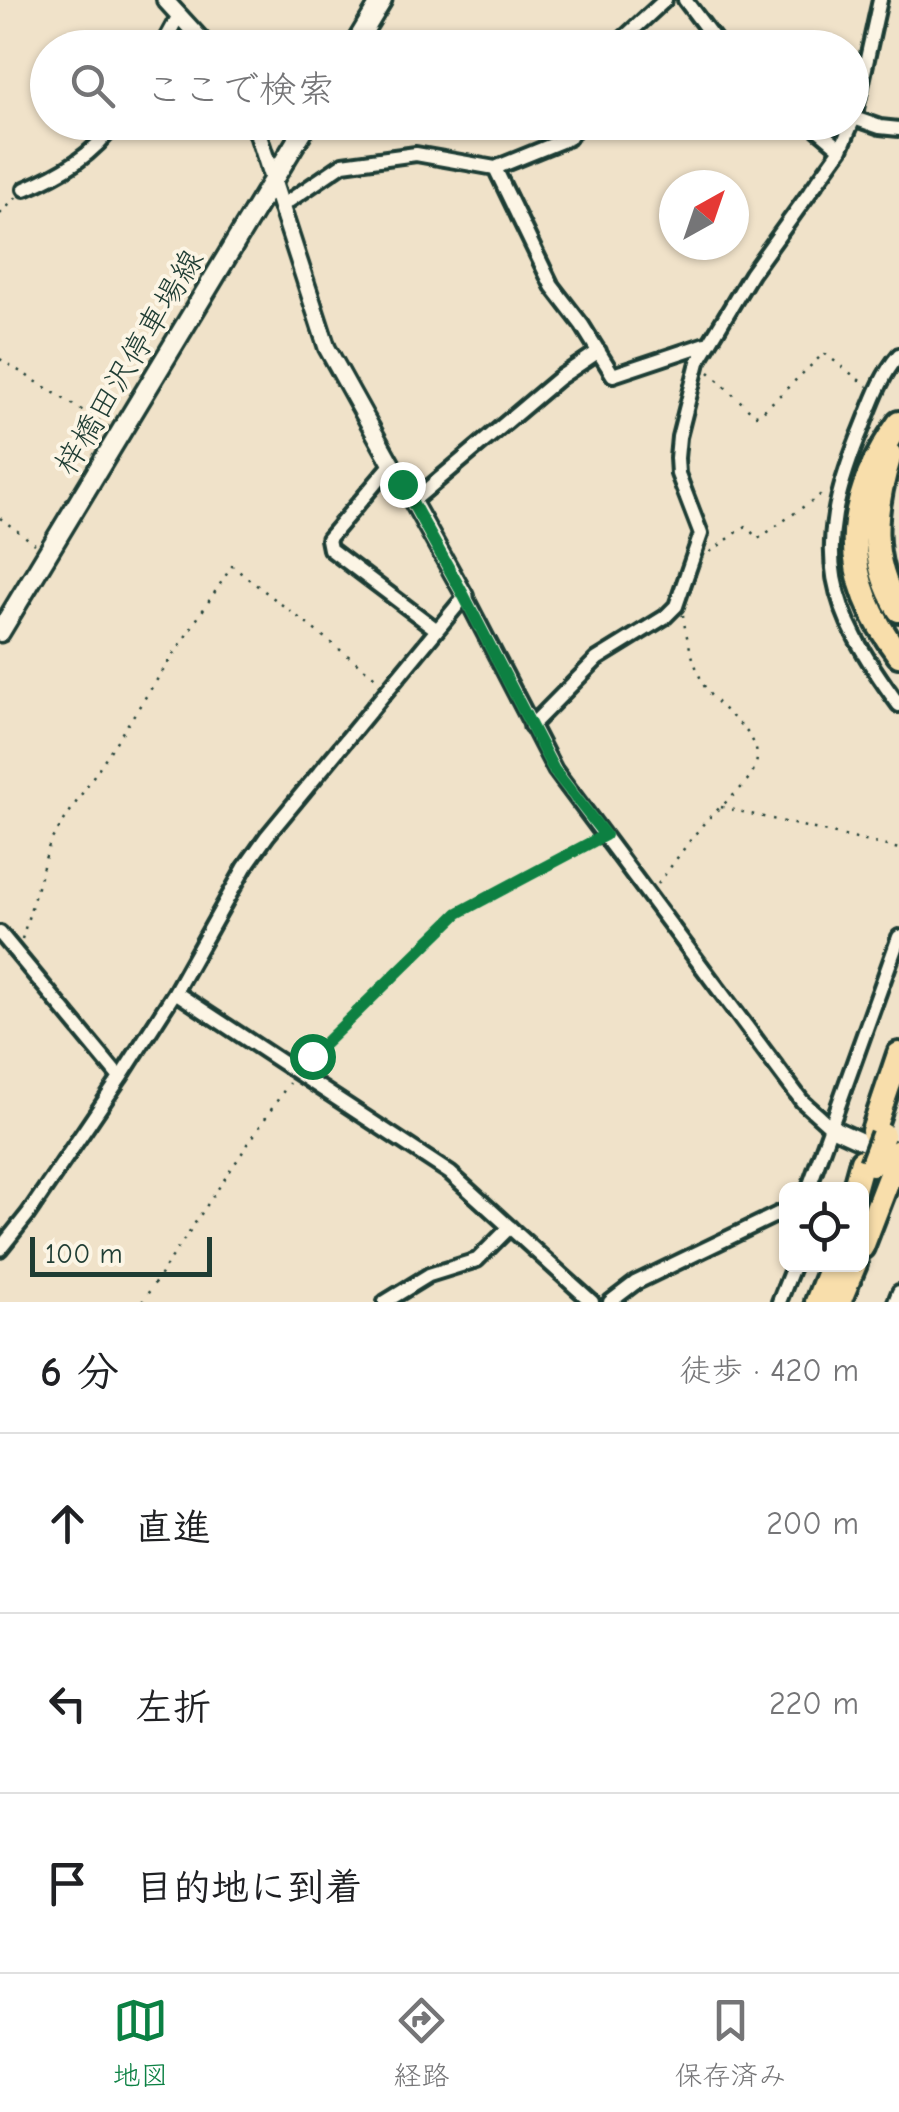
<!DOCTYPE html>
<html lang="ja">
<head>
<meta charset="utf-8">
<style>
	body { margin:0; font-family:"Comic Neue","Klee One",sans-serif; background:#f6f6f6; color:#202124 }
	.controls { position:absolute; right:30px; bottom:30px; display:grid; overflow:hidden; border-radius:15px; box-shadow:0 2px 8px #0004 }
	.controls button { width:90px; height:90px; display:grid; place-items:center; padding:0; border:0; border-bottom:2px solid #e0e0e0; background:#fff; color:#202124; font:50px sans-serif }
	.compass { position:absolute; left:659px; top:170px; width:90px; height:90px; border-radius:50%; background:#fff; box-shadow:0 2px 8px #0004; rotate:40deg }
	.scale { position:absolute; left:30px; bottom:25px; width:182px; box-sizing:border-box; padding-left:10px; border:5px solid #1f3d34; border-top:0; font-size:28px; line-height:35px; white-space:nowrap; color:#1f3d34; -webkit-text-stroke:8px #fcf5e5; paint-order:stroke }
	.stop { position:absolute; width:30px; height:30px; margin:-22px; border:8px solid #0b8043; border-radius:50%; background:#fff }
	.stop.end { background:#0b8043; border-color:#fff; box-shadow:0 2px 10px #0008 }
	.list { margin:0; padding:0; list-style:none }
	h2 { display:flex; justify-content:space-between; align-items:center; height:130px; margin:0; padding:0 40px; font-size:42px }
	h2 small { font-size:32px; font-weight:400; color:#757577 }
	.list li { display:grid; grid-template-columns:65px 1fr auto; gap:30px; align-items:center; box-sizing:border-box; height:180px; padding:0 40px; border-top:2px solid #e0e0e0 }
	.list b { display:block; font-size:38px; white-space:nowrap }
	.list em { font-size:32px; font-style:normal; color:#757577 }
	.icon { flex:none; width:55px; height:55px; fill:none; stroke:currentColor; stroke-width:2; stroke-linecap:round; stroke-linejoin:round }
	.map { position:relative; flex:none; width:899px; height:1302px; overflow:hidden }
	.search { position:absolute; background:#fff; box-shadow:0 2px 8px #0004; left:30px; right:30px; top:30px; height:110px; display:flex; align-items:center; gap:25px; box-sizing:border-box; padding:0 35px; border-radius:55px; color:#757577; font-size:38px }
	.sheet { height:670px; background:#fff }
	nav { display:flex; justify-content:space-around; align-items:center; box-sizing:border-box; height:140px; border-top:2px solid #e0e0e0; background:#fff; font-size:28px; color:#757577 }
	nav a { display:grid; justify-items:center; gap:5px }
	nav .on { color:#0b8043 }
	.map>svg:first-child { display:block }
	.lines { fill:none; stroke-linecap:round; stroke-linejoin:round }
	.minor-casing { stroke:#1f3d34; stroke-width:20 }
	.tertiary-casing { stroke:#1f3d34; stroke-width:22 }
	.secondary-casing { stroke:#1f3d34; stroke-width:25 }
	.motorway-casing { stroke:#1f3d34; stroke-width:30 }
	.path { stroke:#1f3d34; stroke-width:2.5; stroke-dasharray:2.5 8; stroke-linecap:butt }
	.minor { stroke:#fcf5e5; stroke-width:12 }
	.tertiary { stroke:#fcf5e5; stroke-width:15 }
	.secondary { stroke:#fcf5e5; stroke-width:18 }
	.motorway { stroke:#f8deab; stroke-width:22 }
	.motorway-bridge-casing { stroke:#1f3d34; stroke-width:30; stroke-linecap:butt }
	.motorway-bridge { stroke:#f8deab; stroke-width:22 }
	.route { stroke:#0b8043; stroke-width:12 }
	.labels { text-anchor:middle; dominant-baseline:central; stroke-width:8; stroke-linejoin:round; paint-order:stroke }
	.street-label { font-size:32px; fill:#1f3d34; stroke:#fcf5e5 }
</style>
</head>
<body>
<div class="map">
<svg width="899" height="1302" viewBox="0 0 899 1302">
	<rect width="100%" height="100%" fill="#f0e2c9"/>
	<filter id="ink" filterUnits="userSpaceOnUse"><feTurbulence type="fractalNoise" baseFrequency=".01" numOctaves="2"/><feDisplacementMap in="SourceGraphic" scale="20" xChannelSelector="R" yChannelSelector="G"/><feConvolveMatrix kernelMatrix="1 2 1 2 8 2 1 2 1" color-interpolation-filters="sRGB"/></filter>
	<g filter="url(#ink)">
		<g class="lines">
			<defs>
				<path id="minor" d="M685,0L721,48
					M161,48L179,15
					M613,48L665,0
					M854,118L880,127L899,129
					M809,122L841,149
					M495,168L552,286L582,325L613,375L706,344
					M25,189C61,174 94,155 116,122
					M280,207L343,164L416,154L495,168L569,138L579,122
					M899,355C879,378 870,410 858,438C812,554 827,607 899,705
					M391,465L328,539L330,549L437,630
					M412,502L559,378L599,351
					M531,726L597,659L665,617L676,606L701,534L678,474L677,458L679,437L698,362L751,274L841,149L854,118L880,0
					M0,933L120,1078
					M175,992L450,1173L592,1302
					M808,1190L899,937
					M0,1249L28,1214L120,1078L175,992L245,867L267,836L465,596L555,770L802,1101L832,1128
					M385,1302L429,1275L477,1260L510,1227
					M610,1302L635,1283L786,1210
					M779,1302L794,1264
					M895,1302L899,1292"/>
				<path id="tertiary" d="M165,0L209,48
					M254,122L327,348L465,596
					M832,1128L883,1151"/>
				<path id="secondary" d="M353,48L382,0
					M0,632L308,122"/>
				<path id="motorway" d="M899,423C842,503 838,576 899,655
					M890,455C873,509 868,560 899,610
					M873,1131L899,1054
					M854,1190L862,1161
					M862,1247L891,1172
					M817,1302L832,1264
					M839,1302L855,1264"/>
			</defs>
			<use href="#minor" class="minor-casing"/>
			<use href="#tertiary" class="tertiary-casing"/>
			<use href="#secondary" class="secondary-casing"/>
			<use href="#motorway" class="motorway-casing"/>
			<path class="path" d="M0,214L17,197
				M0,359L109,427
				M709,372L755,415L760,414L824,353L867,386
				M0,518L35,544
				M710,552L746,526L758,539L827,490
				M721,807L899,849
				M658,884C673,864 688,842 705,822C720,805 749,787 756,764C764,733 719,711 706,689C696,673 685,634 683,615
				M22,939L50,842L232,566L378,679
				M307,1062L458,913L595,841
				M142,1302L289,1083"/>
			<use href="#minor" class="minor"/>
			<use href="#tertiary" class="tertiary"/>
			<use href="#secondary" class="secondary"/>
			<use href="#motorway" class="motorway"/>
			<defs>
				<path id="motorway-bridge" d="M872,1164L883,1135
					M891,1172L899,1151"/>
			</defs>
			<use href="#motorway-bridge" class="motorway-bridge-casing"/>
			<use href="#motorway-bridge" class="motorway-bridge"/>
		</g>
	</g>
	<g class="lines" filter="url(#ink)">
		<path class="route" d="M312,1056L458,913L605,835L554,770L464,596L402,484"/>
	</g>
	<g class="labels">
		<g class="street-label">
			<text transform="translate(129 362) rotate(-59)">梓橋田沢停車場線</text>
		</g>
	</g>
</svg>
<div class="controls">
<button><svg class="icon" aria-label="locate" viewBox="0 0 24 24"><circle cx="12" cy="12" r="6"/><path d="M12 2v4M12 18v4M2 12h4M18 12h4"/></svg></button>
</div>
<svg class="compass" viewBox="-18 -18 36 36"><path d="M0-13l5 13h-10z" fill="#e53935"/><path d="M0 13l5-13h-10z" fill="#757577"/></svg>
<div class="scale">100 m</div>
<div class="stop" style="left:312px;top:1056px"></div>
<div class="stop end" style="left:402px;top:484px"></div>
<div class="search"><svg class="icon" aria-label="search" viewBox="0 0 24 24"><circle cx="10" cy="10" r="6"/><path d="M15 15l6 6"/></svg>ここで検索</div>
</div>
<section class="sheet">
<h2>6 分<small>徒歩 · 420 m</small></h2>
<ul class="list">
<li><svg class="icon" aria-label="ahead" viewBox="0 0 24 24"><path d="M12 20V5M6 11l6-6 6 6"/></svg><div><b>直進</b></div><em>200 m</em></li>
<li><svg class="icon" aria-label="left" viewBox="0 0 24 24"><path d="M17 20v-9H6M10 6l-5 5 5 5"/></svg><div><b>左折</b></div><em>220 m</em></li>
<li><svg class="icon" aria-label="arrive" viewBox="0 0 24 24"><path d="M6 21V4h12l-3 4 3 4H6"/></svg><div><b>目的地に到着</b></div></li>
</ul>
</section>
<nav>
<a class="on"><svg class="icon" aria-label="map" viewBox="0 0 24 24"><path d="M3 6l6-2 6 2 6-2v14l-6 2-6-2-6 2zM9 4v14M15 6v14"/></svg>地図</a>
<a><svg class="icon" aria-label="directions" viewBox="0 0 24 24"><path d="M12 3l9 9-9 9-9-9zM9 14v-3h6M13 9l2 2-2 2"/></svg>経路</a>
<a><svg class="icon" aria-label="saved" viewBox="0 0 24 24"><path d="M7 4h10v16l-5-4-5 4z"/></svg>保存済み</a>
</nav>
</body>
</html>
